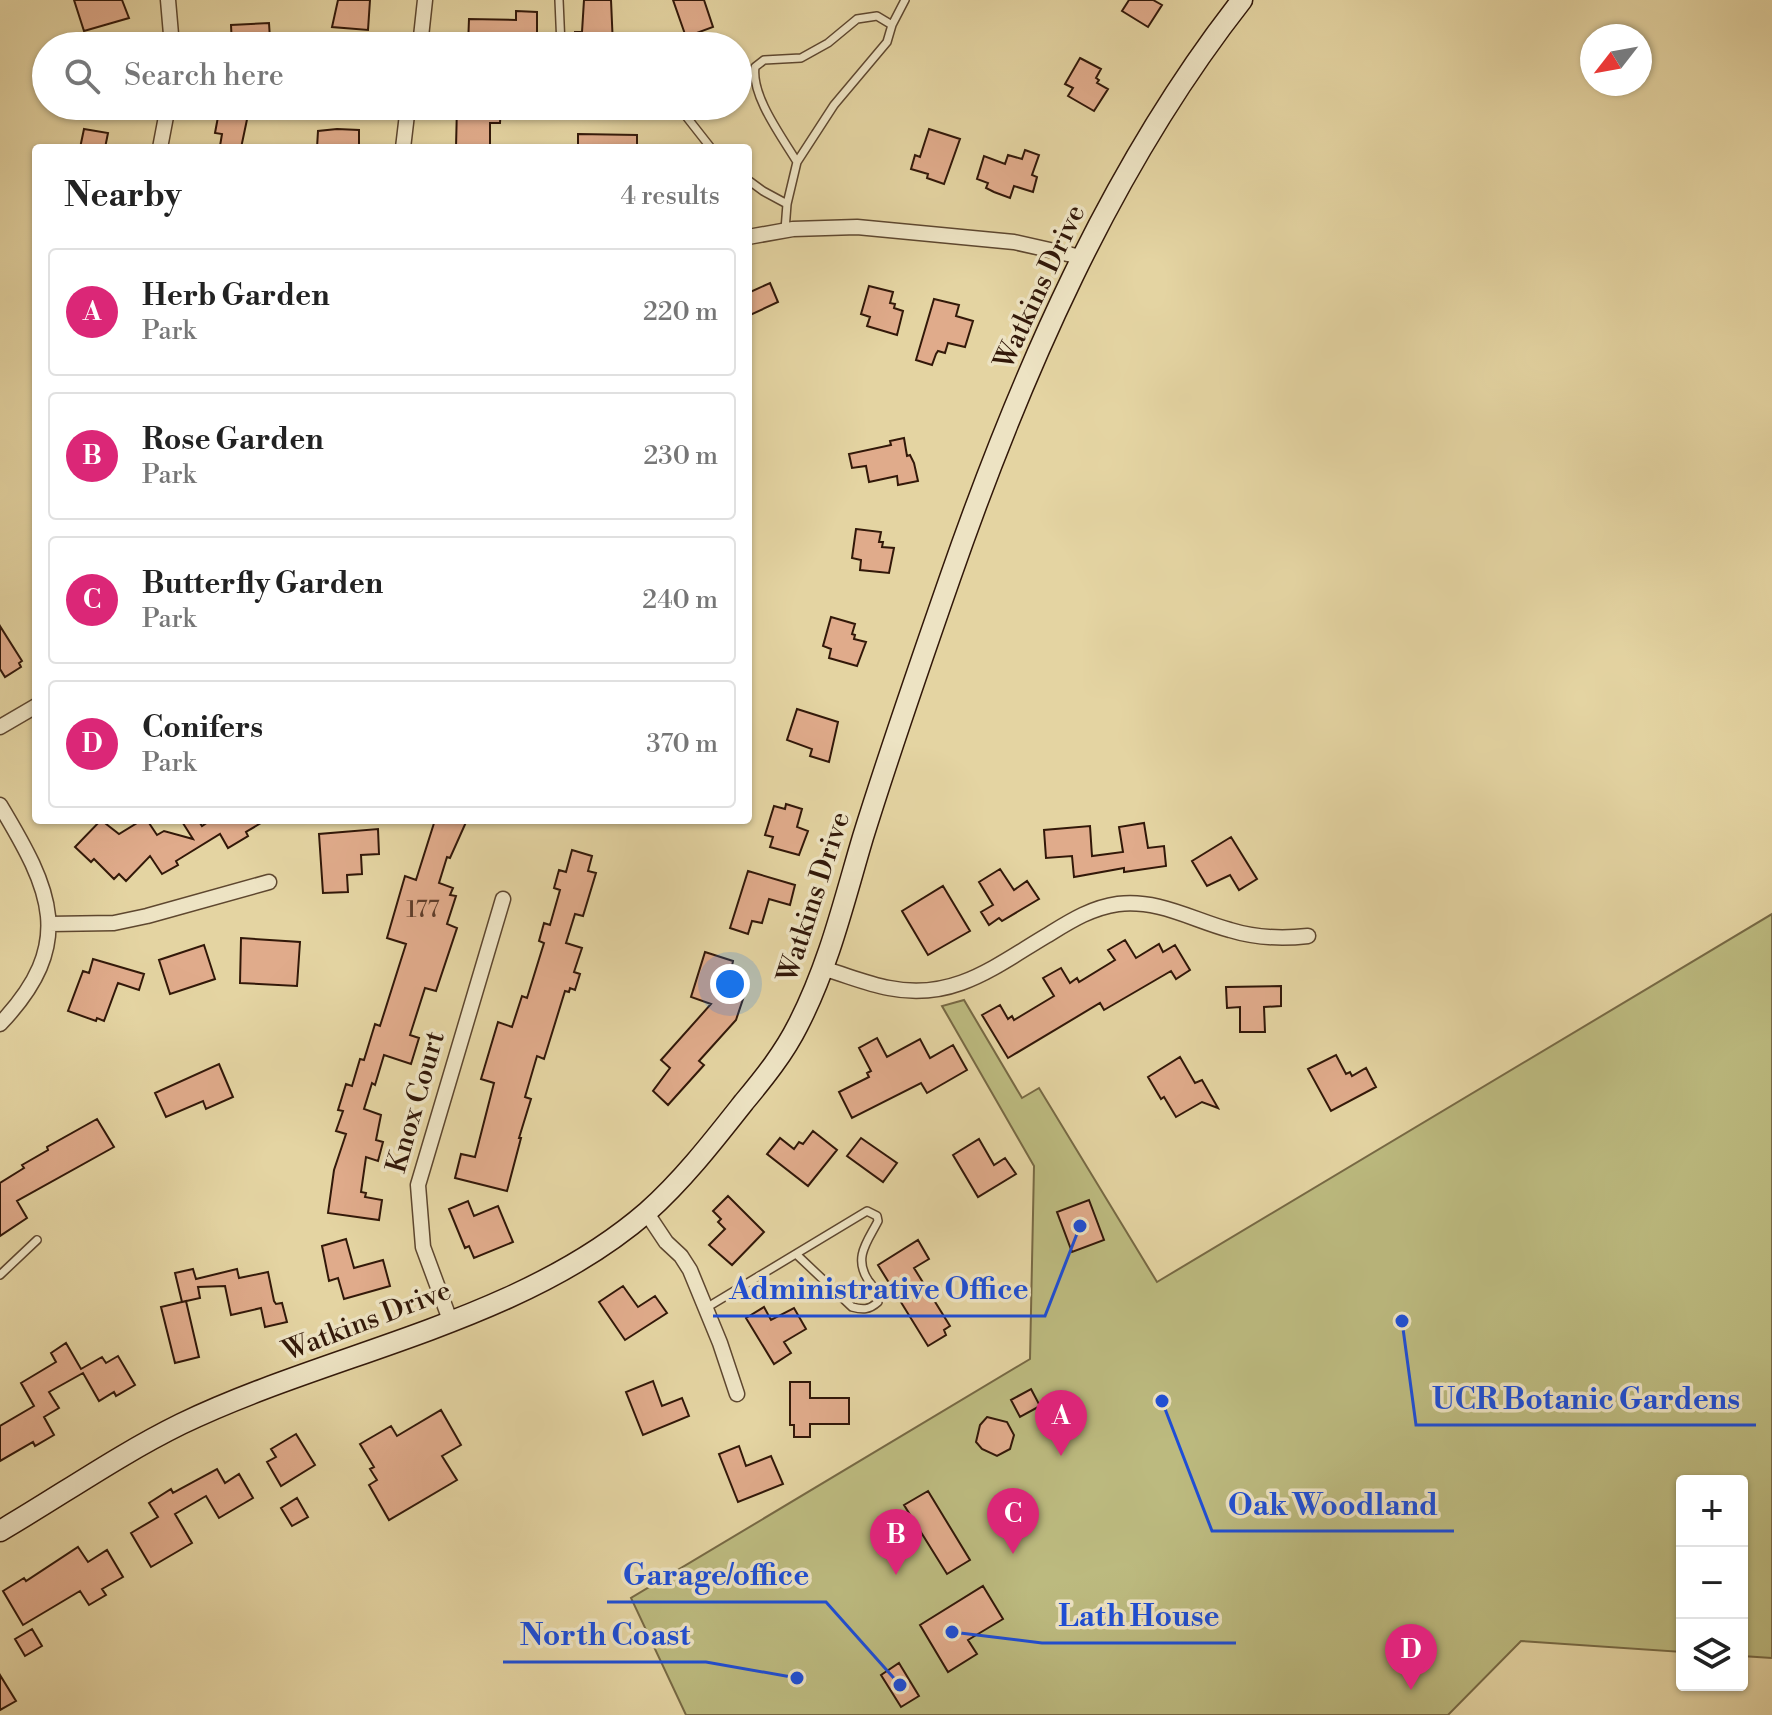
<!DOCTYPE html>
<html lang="en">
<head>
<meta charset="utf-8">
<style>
	body { margin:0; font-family:"Libre Bodoni",serif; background:#f6f6f6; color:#222 }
	.controls { position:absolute; right:24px; bottom:24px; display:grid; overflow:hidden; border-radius:8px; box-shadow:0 2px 6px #0004 }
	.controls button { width:72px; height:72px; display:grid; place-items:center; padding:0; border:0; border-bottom:2px solid #e0e0e0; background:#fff; color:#222; font:40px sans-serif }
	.compass { position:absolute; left:1580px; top:24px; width:72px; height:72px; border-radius:50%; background:#fff; box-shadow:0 2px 6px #0004; rotate:239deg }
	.you { position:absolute; left:730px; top:984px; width:28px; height:28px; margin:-20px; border:6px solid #fff; border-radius:50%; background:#1a73e8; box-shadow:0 0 0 12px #1a73e833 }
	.badge { display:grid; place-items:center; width:52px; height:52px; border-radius:50%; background:#db2777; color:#fff; font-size:26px; font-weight:700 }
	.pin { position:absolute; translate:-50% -66px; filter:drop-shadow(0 2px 4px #0008) }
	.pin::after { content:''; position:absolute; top:42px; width:28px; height:24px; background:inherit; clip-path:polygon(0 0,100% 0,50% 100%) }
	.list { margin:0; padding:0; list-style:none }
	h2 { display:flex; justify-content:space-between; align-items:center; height:104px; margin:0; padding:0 32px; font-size:34px }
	h2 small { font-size:26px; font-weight:400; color:#767676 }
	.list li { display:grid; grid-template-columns:52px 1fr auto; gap:24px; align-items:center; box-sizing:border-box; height:128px; margin:0 16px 16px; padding:0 16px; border:2px solid #e0e0e0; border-radius:8px }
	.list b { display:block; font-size:30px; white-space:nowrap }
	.list p { margin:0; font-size:26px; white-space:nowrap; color:#767676 }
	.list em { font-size:26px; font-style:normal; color:#767676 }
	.icon { flex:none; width:44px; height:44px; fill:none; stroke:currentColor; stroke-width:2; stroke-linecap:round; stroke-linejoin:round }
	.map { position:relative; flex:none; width:1772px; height:1715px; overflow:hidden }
	.search { position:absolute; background:#fff; box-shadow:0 2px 6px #0004; left:32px; top:32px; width:720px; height:88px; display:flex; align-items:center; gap:20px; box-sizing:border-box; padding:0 28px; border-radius:44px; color:#767676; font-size:30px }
	.panel { position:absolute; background:#fff; box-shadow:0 2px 6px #0004; left:32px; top:144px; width:720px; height:680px; border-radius:8px }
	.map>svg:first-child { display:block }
	.green { fill:#bcba7f; stroke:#776944; stroke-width:2 }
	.building { fill:#e0ab8b; stroke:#321809; stroke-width:2 }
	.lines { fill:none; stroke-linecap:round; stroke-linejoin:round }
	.lane-casing { stroke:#5e472f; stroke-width:10 }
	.street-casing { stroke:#5e472f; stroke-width:17 }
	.secondary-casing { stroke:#321809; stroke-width:23 }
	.lane { stroke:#ede3c3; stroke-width:7 }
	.street { stroke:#ede3c3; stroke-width:14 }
	.secondary { stroke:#ede3c3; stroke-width:20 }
	.labels { text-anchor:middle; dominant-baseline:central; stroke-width:7; stroke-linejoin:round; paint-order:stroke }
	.number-label { font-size:24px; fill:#5e3d2a }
	.street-label { font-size:28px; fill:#321809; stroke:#ede3c3 }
	.leader { fill:none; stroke:#1d4ed8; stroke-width:3 }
	.callout-dot { fill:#1d4ed8; stroke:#ede3c3; stroke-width:3 }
	.callout-label { font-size:30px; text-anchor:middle; font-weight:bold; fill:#1d4ed8; stroke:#ede3c3; stroke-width:7; stroke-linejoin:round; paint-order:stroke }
</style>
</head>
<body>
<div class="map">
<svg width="1772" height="1715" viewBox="0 0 1772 1715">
	<rect width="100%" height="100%" fill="#e4d4a2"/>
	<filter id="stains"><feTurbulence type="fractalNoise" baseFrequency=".0025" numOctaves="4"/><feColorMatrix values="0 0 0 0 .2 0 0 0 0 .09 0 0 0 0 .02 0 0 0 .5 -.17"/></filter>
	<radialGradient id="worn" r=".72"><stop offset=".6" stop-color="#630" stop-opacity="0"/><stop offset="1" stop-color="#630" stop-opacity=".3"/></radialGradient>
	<path class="green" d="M1772,914V1658L1742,1656V1481H1682V1652L1521,1641L1448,1715H686L631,1598L1030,1359L1034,1166L942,1006L964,1000L1022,1098L1039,1088L1157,1282Z"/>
	<path class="building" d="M74,0H122L129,18L84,31Z
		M338,0H370L368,30L332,27Z
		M584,0H611L613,46H575V32H582Z
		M673,0H704L713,27L686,37Z
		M1129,0H1153L1162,5L1148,27L1122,11Z
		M516,11L537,12V33H499L498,46H468L469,19L516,20Z
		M269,23L270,39H262V46H232L231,25Z
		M1080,58L1101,69L1096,78L1099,80L1097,83L1108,89L1094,111L1068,96L1073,88L1065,84Z
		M220,106L249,110L241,148L220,146L222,134L215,133Z
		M457,106H501L500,123H490V148H456Z
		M84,129L108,133L105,148H80Z
		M337,129L359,130V148H317L318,131Z
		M929,129L960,139L944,184L927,178L928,174L911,169L915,155L920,157Z
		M578,134L637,135V148H578Z
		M1025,150L1039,155L1032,175L1037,177L1033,192L1014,186L1010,198L994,192L986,188L988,183L977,179L984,156L1005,164L1008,155L1022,159Z
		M770,283L778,302L748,316V293Z
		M869,286L893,292L890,303L895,304L894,308L903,311L897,335L867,326L870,317L861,314Z
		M934,299L959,305L956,316L973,321L965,347L948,343L945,353L938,351L936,354L932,365L916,360Z
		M904,438L907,456L910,455L914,463L918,481L898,485L897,476L869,482L866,466L852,468L849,454L891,445L890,441Z
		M856,529L881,532L879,542H883L882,547L894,548L889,573L860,570L861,560L852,558Z
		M831,617L855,624L852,634L855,635L854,639L866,642L857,666L829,658L831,649L823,646Z
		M0,626L22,661L19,663L21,667L5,677L0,669Z
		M797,709L838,722L829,762L810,756L812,749L787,740Z
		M786,804L802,809L797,827L808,831L799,855L770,847L773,837L765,835L774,806L785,809Z
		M101,820L119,834L142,820H147L157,835L164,831L193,839L181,820H198L202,826L211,820H266L246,832L248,836L228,848L220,834L176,861L178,865L162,874L150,856L126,881L119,874L114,879L94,859L91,862L75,847Z
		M435,820H467L450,858L447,857L439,883L453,888L450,895L456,896L447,924L457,928L436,991L425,988L410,1035L419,1038L411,1064L384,1055L375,1085L372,1083L364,1109L381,1115L376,1140L383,1142L378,1161L366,1157L361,1192L366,1193L365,1197L382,1200L379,1220L328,1213L334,1170L346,1134L336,1131L343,1111L338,1110L346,1084L352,1086L360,1059L364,1060L375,1024L380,1026L406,944L387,938L405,876L416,880Z
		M1144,823L1148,848L1164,846L1166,866L1124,872V868L1074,877L1072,856L1046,858L1044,830L1090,826L1092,856L1123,852L1119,827Z
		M378,829L379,854L361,855L362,874L347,875L348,892L323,893L319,834Z
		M1231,837L1257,879L1239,890L1230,875L1207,886L1192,861Z
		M572,850L592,856L588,871L596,873L583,916L575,914L566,943L582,948L574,972L580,974L575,990L570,988L569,992L565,991L544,1059L537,1056L525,1097L531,1099L519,1138H521L507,1191L455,1178L461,1154L475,1157L494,1083L481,1079L498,1022L512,1027L522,996L527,998L544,943L539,941L544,923L550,925L560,890L554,888L559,870L566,872Z
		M1000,869L1014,890L1027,881L1039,899L1002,921L999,918L989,925L981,912L993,905L979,882Z
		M748,871L795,885L790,905L769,899L762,923L752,921L748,934L730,928Z
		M943,886L970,931L928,955L902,911Z
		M241,938L300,942L297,986L240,983Z
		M1125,940L1136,958L1159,944L1163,952L1175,945L1190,970L1176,979L1171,971L1104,1010L1100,1003L1008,1058L982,1015L1000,1005L1008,1019L1012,1016L1014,1020L1054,996L1043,978L1061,968L1070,983L1077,978L1079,982L1115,960L1108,950Z
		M204,945L215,979L170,994L159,960Z
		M705,952L733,961L728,987L745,993L736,1020L699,1061L704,1065L668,1105L653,1091L670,1068L661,1060L711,1004L691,997Z
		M93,959L144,974L139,990L118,983L104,1021L97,1018L96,1021L68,1011L83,971L89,973Z
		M1281,986V1006L1264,1007L1265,1032H1240V1007L1227,1008L1226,987Z
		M877,1038L887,1057L920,1039L930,1058L953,1045L967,1070L927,1093L921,1083L852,1118L839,1092L869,1077L867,1073L871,1071L859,1048Z
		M1336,1055L1346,1074L1350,1072L1352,1076L1366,1068L1376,1087L1331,1111L1308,1069Z
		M1180,1057L1195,1083L1202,1080L1218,1108L1202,1102L1176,1117L1164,1097L1161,1099L1148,1077Z
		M219,1064L233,1097L206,1109L203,1101L166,1117L155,1093Z
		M97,1119L114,1147L17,1201L27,1218L0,1236V1183L24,1168L22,1165L48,1150L47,1147Z
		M813,1131L837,1150L808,1186L767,1154L780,1138L794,1149L799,1142L803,1144Z
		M861,1138L897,1163L883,1182L847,1156Z
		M979,1139L994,1165L1005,1158L1016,1174L978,1197L953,1155Z
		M728,1196L764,1232L732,1265L709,1245L725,1229L718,1222L721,1219L713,1211Z
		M1089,1200L1104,1240L1072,1252L1057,1212Z
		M468,1201L474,1216L498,1206L513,1242L474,1258L469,1246L465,1248L449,1209Z
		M346,1239L354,1268L383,1260L390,1286L344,1299L338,1278L329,1281L322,1246Z
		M918,1240L929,1259L914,1268L950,1326L944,1330L946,1335L928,1346L878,1265Z
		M193,1269L196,1279L237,1269L239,1278L268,1272L274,1301L276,1304L282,1303L287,1322L265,1327L261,1308L231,1315L225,1286L198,1287L200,1298L182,1302L175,1273Z
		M623,1286L638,1307L655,1296L667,1313L625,1340L599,1302Z
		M186,1301L199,1357L175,1363L161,1307Z
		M764,1307L771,1320L794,1308L806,1329L784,1342L791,1353L774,1364L746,1318Z
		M66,1343L81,1369L102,1357L106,1363L118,1356L135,1385L116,1396L114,1392L99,1401L83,1373L49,1392L59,1408L44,1417L54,1435L35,1446L33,1442L0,1461V1426L34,1406L21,1383L56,1362L51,1353Z
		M653,1381L662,1406L682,1398L689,1416L643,1435L626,1392Z
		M790,1382H810V1398H849V1424H810V1437H794V1425H790Z
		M1031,1389L1040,1406L1020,1417L1011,1400Z
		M441,1410L461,1445L442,1456L457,1480L389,1520L369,1485L377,1480L370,1469L374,1467L360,1444L391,1426L397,1436Z
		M987,1417L1007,1422L1014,1435L1010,1449L997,1456L982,1449L976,1442L980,1425Z
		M296,1434L315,1465L281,1486L267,1462L276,1457L271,1449Z
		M739,1446L746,1466L771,1456L783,1484L738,1502L719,1454Z
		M217,1469L225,1483L239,1474L253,1498L219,1518L206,1496L175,1514L192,1543L151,1567L131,1533L158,1517L149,1503L171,1489L173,1493Z
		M928,1491L970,1560L947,1574L904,1505Z
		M297,1498L308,1517L292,1526L281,1508Z
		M78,1547L88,1562L107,1550L123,1577L102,1589L106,1595L89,1605L80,1591L23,1625L3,1591L24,1578L26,1581Z
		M983,1586L1003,1619L968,1640L977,1654L948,1672L920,1625Z
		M32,1629L42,1646L25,1656L15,1639Z
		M899,1663L919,1696L901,1707L881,1675Z
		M0,1675L16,1701L0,1710Z"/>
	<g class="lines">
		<defs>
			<path id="lane" d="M559,0L561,46
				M892,25L905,0
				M678,106L711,148
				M748,180L763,191L787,204
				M785,230L787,204L797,162L834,105L887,42L892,25L877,16L857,19L828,43L801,58L764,60L755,67C751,96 782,137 797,162
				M0,1275L37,1240
				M706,1308L867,1211L877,1216L878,1221C868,1241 853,1257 868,1280C874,1288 878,1291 878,1302C869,1310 863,1310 852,1307L796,1254"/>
			<path id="street" d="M168,0L172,46
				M420,46L425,0
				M160,148L168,106
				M403,148L408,106
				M748,237L793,229L857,227L1014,242L1081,257
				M0,727L36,706
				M0,805C51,890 77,943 0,1024
				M49,924L114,923L147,916L269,882
				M825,969C846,975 867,984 889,988C953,1001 994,967 1046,936C1069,922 1090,908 1118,904C1158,899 1193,920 1230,930C1256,938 1281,939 1308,936
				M646,1212L666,1242L681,1256L690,1270L720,1343L737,1394
				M450,1320L423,1247L418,1185L503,899"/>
			<path id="secondary" d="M0,1531C60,1496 118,1455 181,1424C330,1352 519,1323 647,1212C683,1180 714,1140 744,1102C764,1078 784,1053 798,1025C829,965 844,901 863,837C890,750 920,664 950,578C1020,377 1110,168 1242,0"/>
		</defs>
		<use href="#lane" class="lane-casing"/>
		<use href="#street" class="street-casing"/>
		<use href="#secondary" class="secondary-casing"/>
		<use href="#lane" class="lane"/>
		<use href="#street" class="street"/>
		<use href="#secondary" class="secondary"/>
	</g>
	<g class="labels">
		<g class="number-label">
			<text x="423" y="910">177</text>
		</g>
		<g class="street-label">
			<text transform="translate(1040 287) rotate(-65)">Watkins Drive</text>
			<text transform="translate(814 897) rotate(-72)">Watkins Drive</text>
			<text transform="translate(416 1102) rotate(-74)">Knox Court</text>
			<text transform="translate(367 1321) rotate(-21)">Watkins Drive</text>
		</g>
	</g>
	<path class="leader" d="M1080 1226L1045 1316H713M1402 1321L1416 1425H1756M1162 1401L1212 1531H1454M900 1685L826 1602H607M952 1632L1042 1643H1236M797 1678L706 1662H503"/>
	<g class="callout-dot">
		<circle cx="1080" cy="1226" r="8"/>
		<circle cx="1402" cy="1321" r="8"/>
		<circle cx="1162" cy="1401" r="8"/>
		<circle cx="900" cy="1685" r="8"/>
		<circle cx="952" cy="1632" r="8"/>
		<circle cx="797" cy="1678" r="8"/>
	</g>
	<g class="callout-label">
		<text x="879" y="1299">Administrative Office</text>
		<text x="1586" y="1409">UCR Botanic Gardens</text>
		<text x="1333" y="1515">Oak Woodland</text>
		<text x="716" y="1585">Garage/office</text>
		<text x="1139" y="1626">Lath House</text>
		<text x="605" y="1645">North Coast</text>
	</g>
	<rect width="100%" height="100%" filter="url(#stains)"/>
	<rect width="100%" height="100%" fill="url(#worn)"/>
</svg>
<div class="controls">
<button>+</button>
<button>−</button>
<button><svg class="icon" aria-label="layers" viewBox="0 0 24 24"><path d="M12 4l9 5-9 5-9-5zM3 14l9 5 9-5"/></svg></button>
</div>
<svg class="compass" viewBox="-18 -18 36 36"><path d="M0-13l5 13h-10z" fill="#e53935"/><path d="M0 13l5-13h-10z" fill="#767676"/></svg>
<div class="you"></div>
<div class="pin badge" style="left:1061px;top:1456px">A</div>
<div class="pin badge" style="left:896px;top:1575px">B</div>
<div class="pin badge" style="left:1013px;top:1554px">C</div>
<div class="pin badge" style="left:1411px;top:1690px">D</div>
<div class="search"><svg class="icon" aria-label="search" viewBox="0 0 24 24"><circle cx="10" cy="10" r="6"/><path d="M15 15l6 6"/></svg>Search here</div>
<section class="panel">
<h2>Nearby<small>4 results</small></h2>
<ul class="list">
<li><span class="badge">A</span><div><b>Herb Garden</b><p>Park</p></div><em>220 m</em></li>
<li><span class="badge">B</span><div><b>Rose Garden</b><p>Park</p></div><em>230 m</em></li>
<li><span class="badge">C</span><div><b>Butterfly Garden</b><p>Park</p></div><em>240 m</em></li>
<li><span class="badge">D</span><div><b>Conifers</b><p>Park</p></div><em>370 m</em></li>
</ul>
</section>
</div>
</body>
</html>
